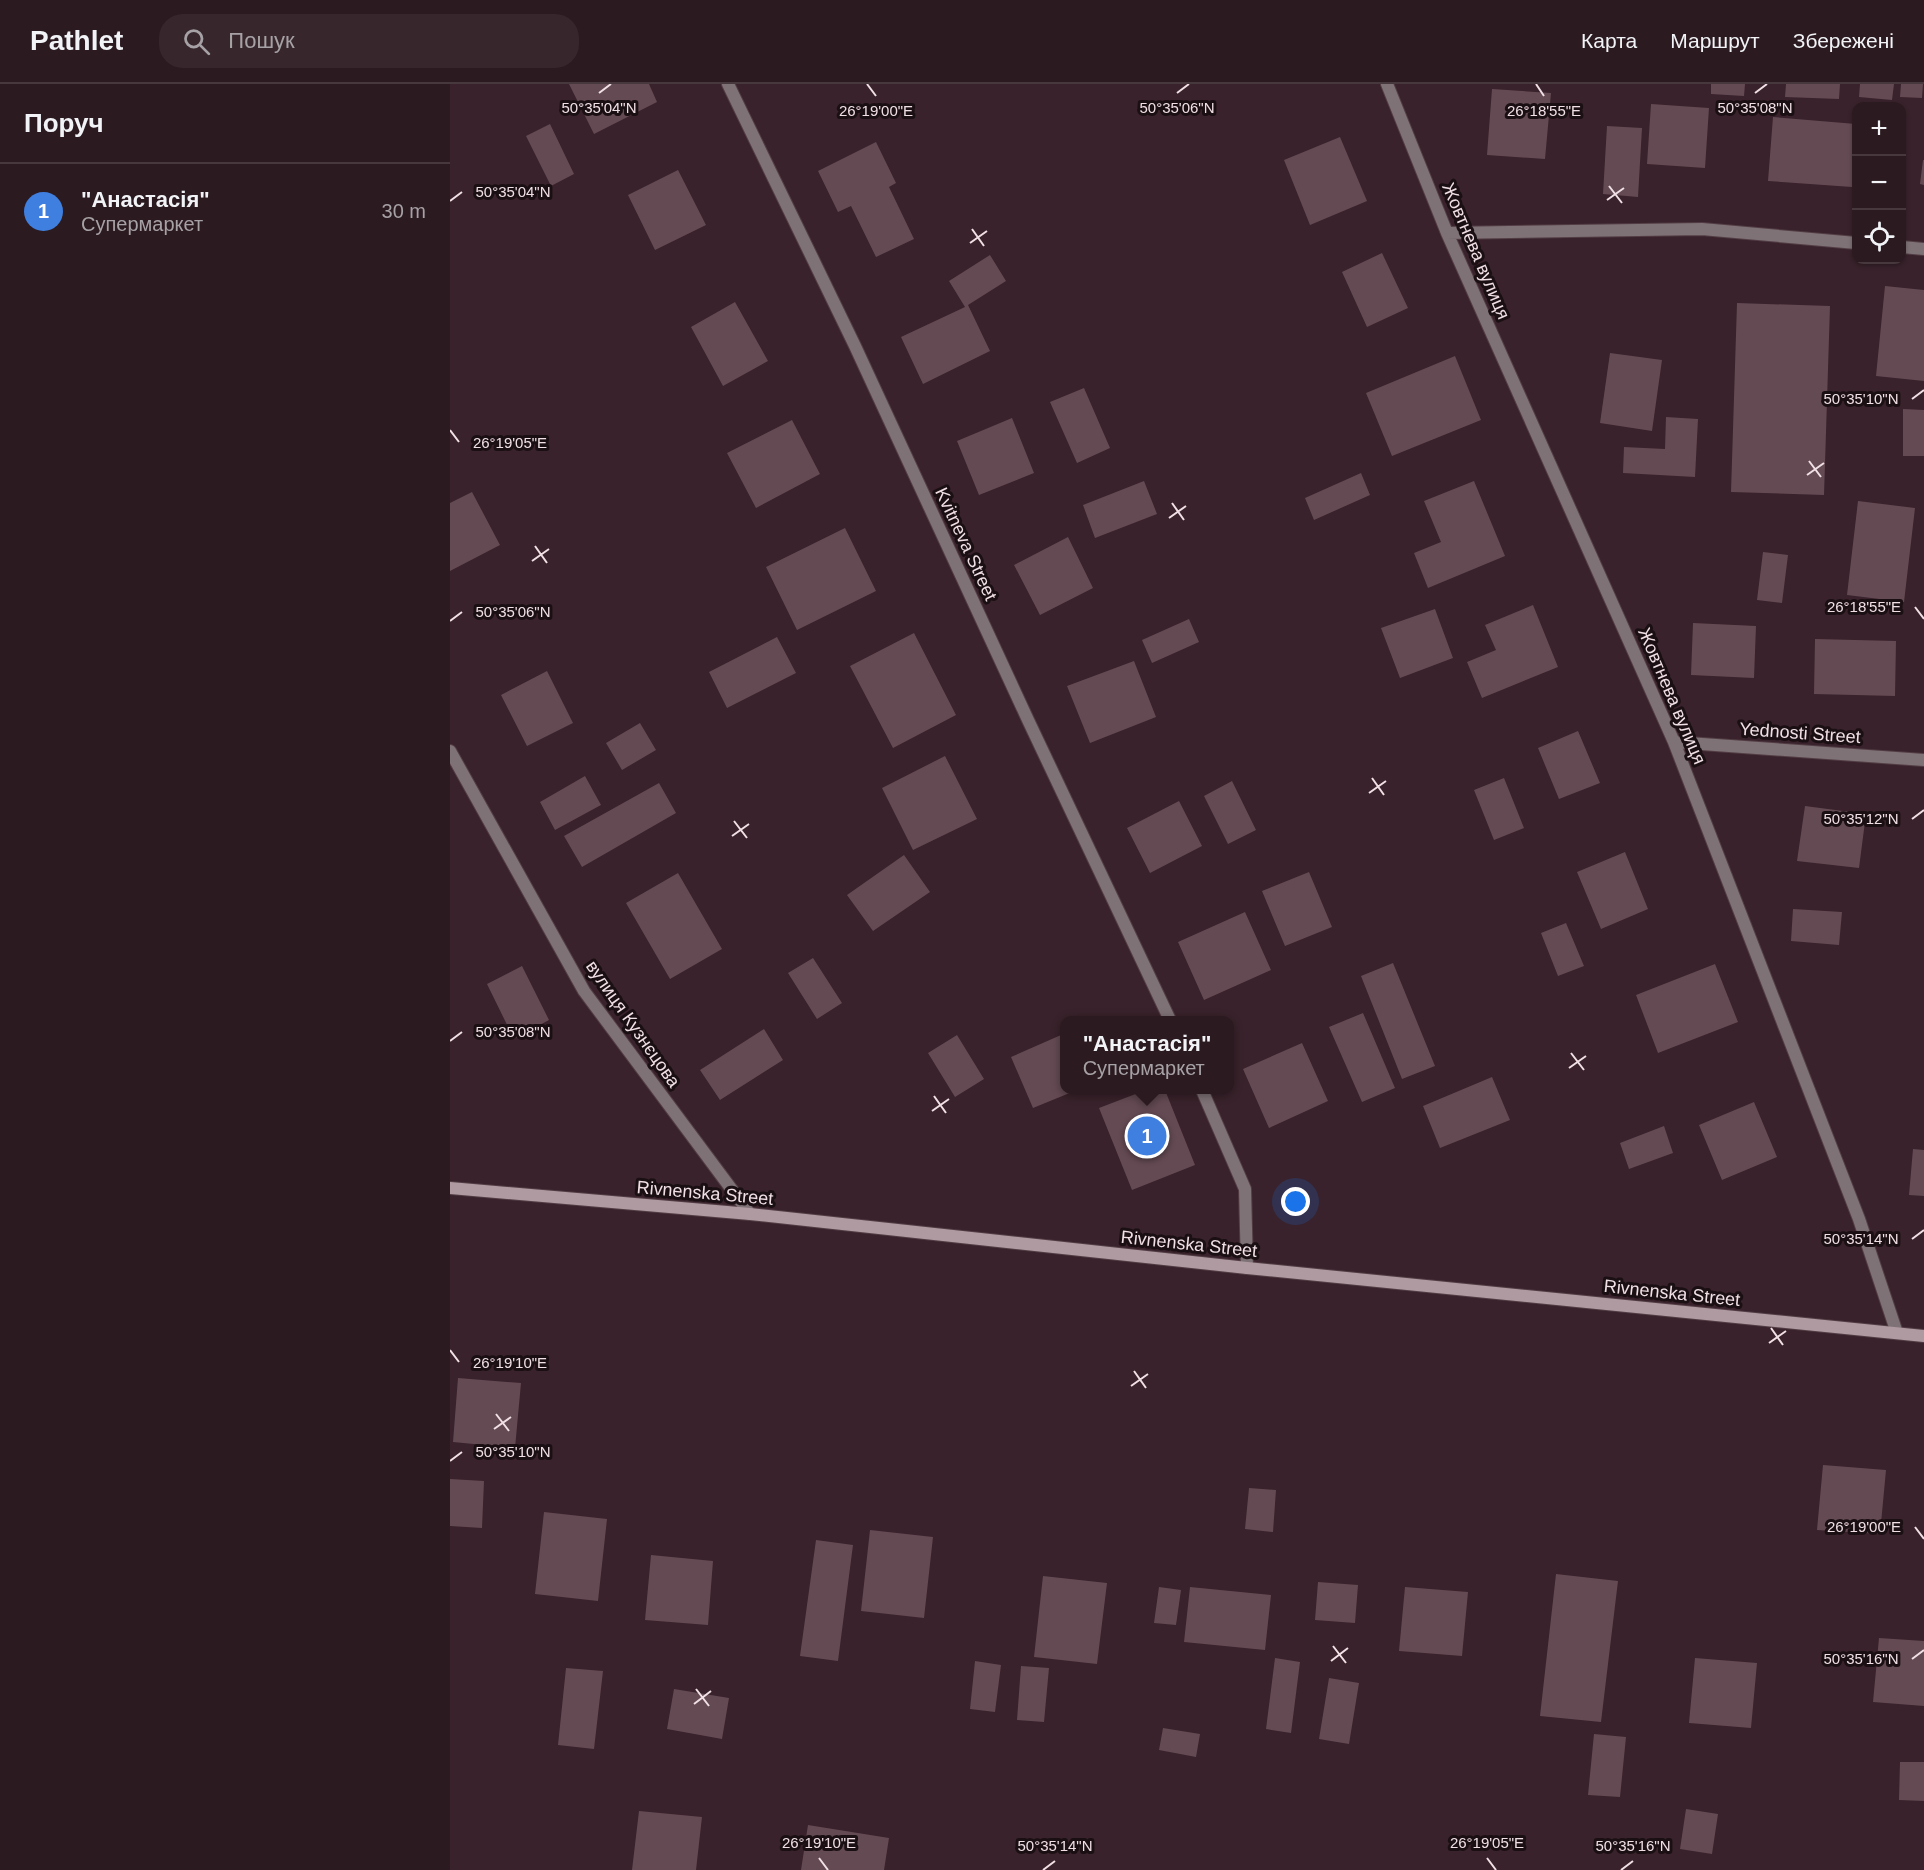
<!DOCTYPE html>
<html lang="uk">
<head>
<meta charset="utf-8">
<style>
	body { margin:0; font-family:Helvetica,sans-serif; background:#37272d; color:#f1f3f6 }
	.controls { position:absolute; right:18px; top:18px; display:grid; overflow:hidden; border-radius:12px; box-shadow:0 2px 4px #0004 }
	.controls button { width:54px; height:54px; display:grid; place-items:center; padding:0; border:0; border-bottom:2px solid #47383e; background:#2b1a20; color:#f1f3f6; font:30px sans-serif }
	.you { position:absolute; left:846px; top:1118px; width:21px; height:21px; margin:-15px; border:4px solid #fff; border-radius:50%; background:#1a73e8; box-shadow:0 0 0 9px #1a73e833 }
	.badge { display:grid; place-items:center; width:39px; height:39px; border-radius:50%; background:#ff8eba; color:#fff; font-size:20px; font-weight:700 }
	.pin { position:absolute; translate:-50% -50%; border:3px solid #fff; box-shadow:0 2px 6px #0006 }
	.popup { position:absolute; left:610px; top:932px; width:174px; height:78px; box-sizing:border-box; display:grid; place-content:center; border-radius:12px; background:#2b1a20; filter:drop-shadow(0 2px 4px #0005); font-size:20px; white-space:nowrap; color:#a6a1a5 }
	.popup b { font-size:22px; color:#f1f3f6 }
	.popup::after { content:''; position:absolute; left:50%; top:100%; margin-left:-12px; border:12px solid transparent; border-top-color:#2b1a20 }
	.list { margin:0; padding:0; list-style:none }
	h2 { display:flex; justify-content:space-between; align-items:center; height:78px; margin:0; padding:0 24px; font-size:26px }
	h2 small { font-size:20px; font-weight:400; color:#a6a1a5 }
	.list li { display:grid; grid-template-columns:39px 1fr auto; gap:18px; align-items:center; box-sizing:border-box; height:96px; padding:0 24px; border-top:2px solid #47383e }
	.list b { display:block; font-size:22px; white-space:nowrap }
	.list p { margin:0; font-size:20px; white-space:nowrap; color:#a6a1a5 }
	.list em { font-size:20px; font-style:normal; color:#a6a1a5 }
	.icon { flex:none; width:33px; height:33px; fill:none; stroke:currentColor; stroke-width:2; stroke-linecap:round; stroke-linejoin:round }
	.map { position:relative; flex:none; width:1474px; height:1786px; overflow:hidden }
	header { display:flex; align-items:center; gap:36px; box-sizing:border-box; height:84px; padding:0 30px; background:#2b1a20; border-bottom:2px solid #47383e }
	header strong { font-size:28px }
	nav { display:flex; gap:33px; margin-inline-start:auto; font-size:21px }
	.search { width:420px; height:54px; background:#37272d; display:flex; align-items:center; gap:15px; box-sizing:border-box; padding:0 21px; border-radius:24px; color:#a6a1a5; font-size:22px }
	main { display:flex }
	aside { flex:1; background:#2b1a20 }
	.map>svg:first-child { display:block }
	.building { fill:#644a53 }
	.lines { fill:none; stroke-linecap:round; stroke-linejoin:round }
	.minor-casing { stroke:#533d45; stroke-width:14 }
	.secondary-casing { stroke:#533d45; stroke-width:14 }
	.minor { stroke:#7e7276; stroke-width:12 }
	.secondary { stroke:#ae9aa0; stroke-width:12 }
	.ticks { fill:none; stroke:#f0e0e5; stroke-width:2 }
	.labels { text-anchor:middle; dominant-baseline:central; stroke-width:6; stroke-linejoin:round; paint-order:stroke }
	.street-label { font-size:18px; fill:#f0e0e5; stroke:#1a0f13 }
	.ticks-label { font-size:15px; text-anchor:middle; fill:#f0e0e5; stroke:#1a0f13; stroke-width:6; stroke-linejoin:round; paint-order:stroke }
</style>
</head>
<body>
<header>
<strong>Pathlet</strong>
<div class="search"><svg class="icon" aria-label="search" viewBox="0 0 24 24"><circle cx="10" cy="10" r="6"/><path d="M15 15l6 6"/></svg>Пошук</div>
<nav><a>Карта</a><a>Маршрут</a><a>Збережені</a></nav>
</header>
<main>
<aside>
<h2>Поруч<small></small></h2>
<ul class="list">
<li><span class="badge" style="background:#3f7fe0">1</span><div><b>&quot;Анастасія&quot;</b><p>Супермаркет</p></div><em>30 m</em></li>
</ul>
</aside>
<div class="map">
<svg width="1474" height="1786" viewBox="0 0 1474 1786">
	<rect width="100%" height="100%" fill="#39222b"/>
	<path class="building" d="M119,0H199L207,18L144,50Z
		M1261,0H1295L1294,12L1261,10Z
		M1336,0H1390L1389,15L1335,13Z
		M1410,0H1444L1442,16L1409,13Z
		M1451,0H1473L1472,14L1450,13Z
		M1042,5L1101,9L1095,75L1037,71Z
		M1201,20L1259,24L1255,84L1197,80Z
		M1323,33L1406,40L1402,103L1318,97Z
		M100,40L124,90L101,102L76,52Z
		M1157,42L1192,44L1188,113L1153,110Z
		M890,53L917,117L860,141L834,76Z
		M426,58L446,99L439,103L464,155L426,173L401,122L388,128L368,87Z
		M1473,76H1474V101L1470,100Z
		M228,86L256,141L205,166L178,111Z
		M932,169L958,224L917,243L892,188Z
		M540,171L556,197L518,221L540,267L473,300L451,253L515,223L499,197Z
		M1435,202L1474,206V297L1426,292Z
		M285,218L318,277L273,302L241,243Z
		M1287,219L1380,222L1374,411L1281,408Z
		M1160,269L1212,276L1202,347L1150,339Z
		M1005,272L1031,336L942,372L916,309Z
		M634,304L660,364L627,379L600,318Z
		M1453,325L1474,326V372H1453Z
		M1216,333L1248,335L1245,393L1173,389L1174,363L1215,365Z
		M562,334L584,389L529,411L507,357Z
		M342,336L370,390L306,424L277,369Z
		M911,389L920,411L864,436L855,414Z
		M694,397L707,430L645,454L633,421Z
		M1024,397L1055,472L978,504L964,469L991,458L974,417Z
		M22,408L50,461L0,487V419Z
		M1408,417L1465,424L1454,518L1397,511Z
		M395,444L426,507L347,546L316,483Z
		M618,453L643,504L590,531L564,481Z
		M1313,468L1338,471L1332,519L1307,516Z
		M1083,521L1108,583L1032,614L1017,578L1046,566L1035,541Z
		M985,525L1003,574L950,594L931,544Z
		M739,535L749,558L702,579L692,556Z
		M1243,539L1306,542L1304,594L1241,591Z
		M464,549L506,631L443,664L400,582Z
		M327,553L346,589L277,624L259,588Z
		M1365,555L1446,557L1445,612L1364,610Z
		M684,577L706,633L640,659L617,602Z
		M97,587L123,639L77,662L51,611Z
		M190,639L206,666L172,686L156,659Z
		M1128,647L1150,699L1109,715L1088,664Z
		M495,672L527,735L463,766L432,704Z
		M135,692L151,721L105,746L90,718Z
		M1054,694L1074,744L1044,756L1024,706Z
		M782,697L806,746L778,760L754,712Z
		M209,699L226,729L132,783L114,752Z
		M729,717L752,762L700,789L677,744Z
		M1355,722L1416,730L1409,784L1347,777Z
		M1175,768L1198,825L1151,845L1127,788Z
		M454,771L480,808L423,847L397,811Z
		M859,788L882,843L835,862L812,807Z
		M228,789L272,865L220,895L176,819Z
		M1343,825L1392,828L1389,861L1341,857Z
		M795,828L821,886L754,916L728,858Z
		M1116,839L1134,882L1108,892L1091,849Z
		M363,874L392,919L367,935L338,889Z
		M943,879L985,982L952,995L911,892Z
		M1265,880L1288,938L1208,969L1186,911Z
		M72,882L99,936L64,955L37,900Z
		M913,929L945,1004L912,1018L879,943Z
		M314,945L333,976L270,1016L250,986Z
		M507,951L534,995L505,1013L478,969Z
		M611,951L614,959V1006H627L583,1024L561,973Z
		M852,959L878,1017L819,1044L793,985Z
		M1042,993L1060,1036L990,1064L973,1022Z
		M696,1006H715L745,1081L682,1106L649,1024Z
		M1304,1018L1327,1073L1272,1096L1249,1041Z
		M1214,1042L1223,1069L1179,1085L1170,1059Z
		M1463,1065L1474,1066V1112L1459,1111Z
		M8,1294L71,1299L65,1364L3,1358Z
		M1373,1381L1436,1386L1430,1450L1367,1446Z
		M0,1395L34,1397L32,1444L0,1442Z
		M799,1404L826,1406L823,1448L795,1445Z
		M94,1428L157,1435L148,1517L85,1510Z
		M420,1446L483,1453L474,1534L411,1527Z
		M366,1456L403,1461L388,1577L350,1572Z
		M201,1471L263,1477L258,1541L195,1536Z
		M1106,1490L1168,1497L1151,1638L1090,1632Z
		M593,1492L657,1499L647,1580L584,1573Z
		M868,1498L908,1501L905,1539L865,1536Z
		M709,1503L731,1506L726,1541L704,1539Z
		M740,1503L821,1511L815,1566L734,1558Z
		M955,1503L1018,1508L1012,1572L949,1567Z
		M1429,1554L1474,1557V1622L1423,1618Z
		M825,1574L850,1578L841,1649L816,1645Z
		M1245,1574L1307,1579L1301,1644L1239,1639Z
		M525,1577L551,1581L545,1628L520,1625Z
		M571,1582L599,1584L594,1638L567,1636Z
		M116,1584L153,1587L144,1665L108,1661Z
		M879,1594L909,1599L899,1660L869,1655Z
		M224,1605L279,1614L272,1655L217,1645Z
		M713,1644L750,1650L746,1673L709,1666Z
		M1144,1650L1176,1653L1170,1713L1138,1711Z
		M1450,1678H1474V1717L1449,1716Z
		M1236,1725L1268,1730L1262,1770L1230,1765Z
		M189,1727L252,1733L246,1786H182Z
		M358,1741L439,1754L434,1786H351Z"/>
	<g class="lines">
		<defs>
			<path id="minor" d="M278,0L405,262L578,636L720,936
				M937,0L997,149L1224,658L1409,1135L1447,1249
				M997,149L1252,145L1406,159
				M1452,163L1474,165
				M1224,658L1474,676
				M0,667L134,907L300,1130
				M752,1006L795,1105L797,1184"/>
			<path id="secondary" d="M0,1104L300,1130L797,1184L1474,1252"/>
		</defs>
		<use href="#minor" class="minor-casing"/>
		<use href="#secondary" class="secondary-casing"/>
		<use href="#minor" class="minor"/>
		<use href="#secondary" class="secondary"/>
	</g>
	<path class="ticks" d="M417,0L426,12M1086,0L1094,12M149,9L161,0M727,9L739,0M1305,9L1317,0M1159,102L1172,119M1157,116L1174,104M0,117L12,108M522,145L534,162M520,159L537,147M1462,315L1474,306M0,346L9,358M1359,377L1371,393M1357,391L1374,379M722,419L734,436M719,434L736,422M85,462L97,479M82,477L99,465M1465,523L1474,535M0,537L12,528M922,694L934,711M919,709L936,697M1462,735L1474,726M284,737L297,754M282,752L299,740M0,957L12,948M1121,969L1134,986M1119,984L1136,972M484,1012L496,1029M482,1027L499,1015M1462,1155L1474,1146M1321,1244L1333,1261M1319,1259L1336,1247M0,1266L9,1278M684,1287L696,1304M681,1302L698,1290M46,1330L59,1347M44,1345L61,1333M0,1377L12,1368M1465,1443L1474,1455M883,1562L896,1579M1462,1575L1474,1566M881,1577L898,1564M246,1605L259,1622M244,1620L261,1607M369,1774L378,1786M1037,1774L1046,1786M593,1786L605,1777M1171,1786L1183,1777"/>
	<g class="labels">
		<g class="street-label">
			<text transform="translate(1026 167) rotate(67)">Жовтнева вулиця</text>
			<text transform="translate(516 460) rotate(65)">Kvitneva Street</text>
			<text transform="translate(1222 612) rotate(67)">Жовтнева вулиця</text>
			<text transform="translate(1350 649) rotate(4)">Yednosti Street</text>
			<text transform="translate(183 940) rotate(55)">вулиця Кузнєцова</text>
			<text transform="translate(255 1109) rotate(5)">Rivnenska Street</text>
			<text transform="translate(739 1160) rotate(6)">Rivnenska Street</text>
			<text transform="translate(1222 1209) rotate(6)">Rivnenska Street</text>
		</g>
	</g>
	<g class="ticks-label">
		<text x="149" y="29">50°35'04"N</text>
		<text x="727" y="29">50°35'06"N</text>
		<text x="1305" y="29">50°35'08"N</text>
		<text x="426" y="32">26°19'00"E</text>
		<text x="1094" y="32">26°18'55"E</text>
		<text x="63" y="113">50°35'04"N</text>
		<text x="1411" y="320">50°35'10"N</text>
		<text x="60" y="364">26°19'05"E</text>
		<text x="1414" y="528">26°18'55"E</text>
		<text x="63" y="533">50°35'06"N</text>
		<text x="1411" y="740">50°35'12"N</text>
		<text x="63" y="953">50°35'08"N</text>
		<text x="1411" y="1160">50°35'14"N</text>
		<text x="60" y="1284">26°19'10"E</text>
		<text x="63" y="1373">50°35'10"N</text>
		<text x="1414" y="1448">26°19'00"E</text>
		<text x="1411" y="1580">50°35'16"N</text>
		<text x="369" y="1764">26°19'10"E</text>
		<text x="1037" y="1764">26°19'05"E</text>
		<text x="605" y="1767">50°35'14"N</text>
		<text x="1183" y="1767">50°35'16"N</text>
	</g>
</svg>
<div class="controls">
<button>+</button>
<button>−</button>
<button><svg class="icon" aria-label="locate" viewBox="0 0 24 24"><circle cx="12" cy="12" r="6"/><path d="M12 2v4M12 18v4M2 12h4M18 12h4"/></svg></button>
</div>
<div class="you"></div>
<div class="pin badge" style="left:697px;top:1052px;background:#3f7fe0">1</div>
<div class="popup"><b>&quot;Анастасія&quot;</b>Супермаркет</div>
</div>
</main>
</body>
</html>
